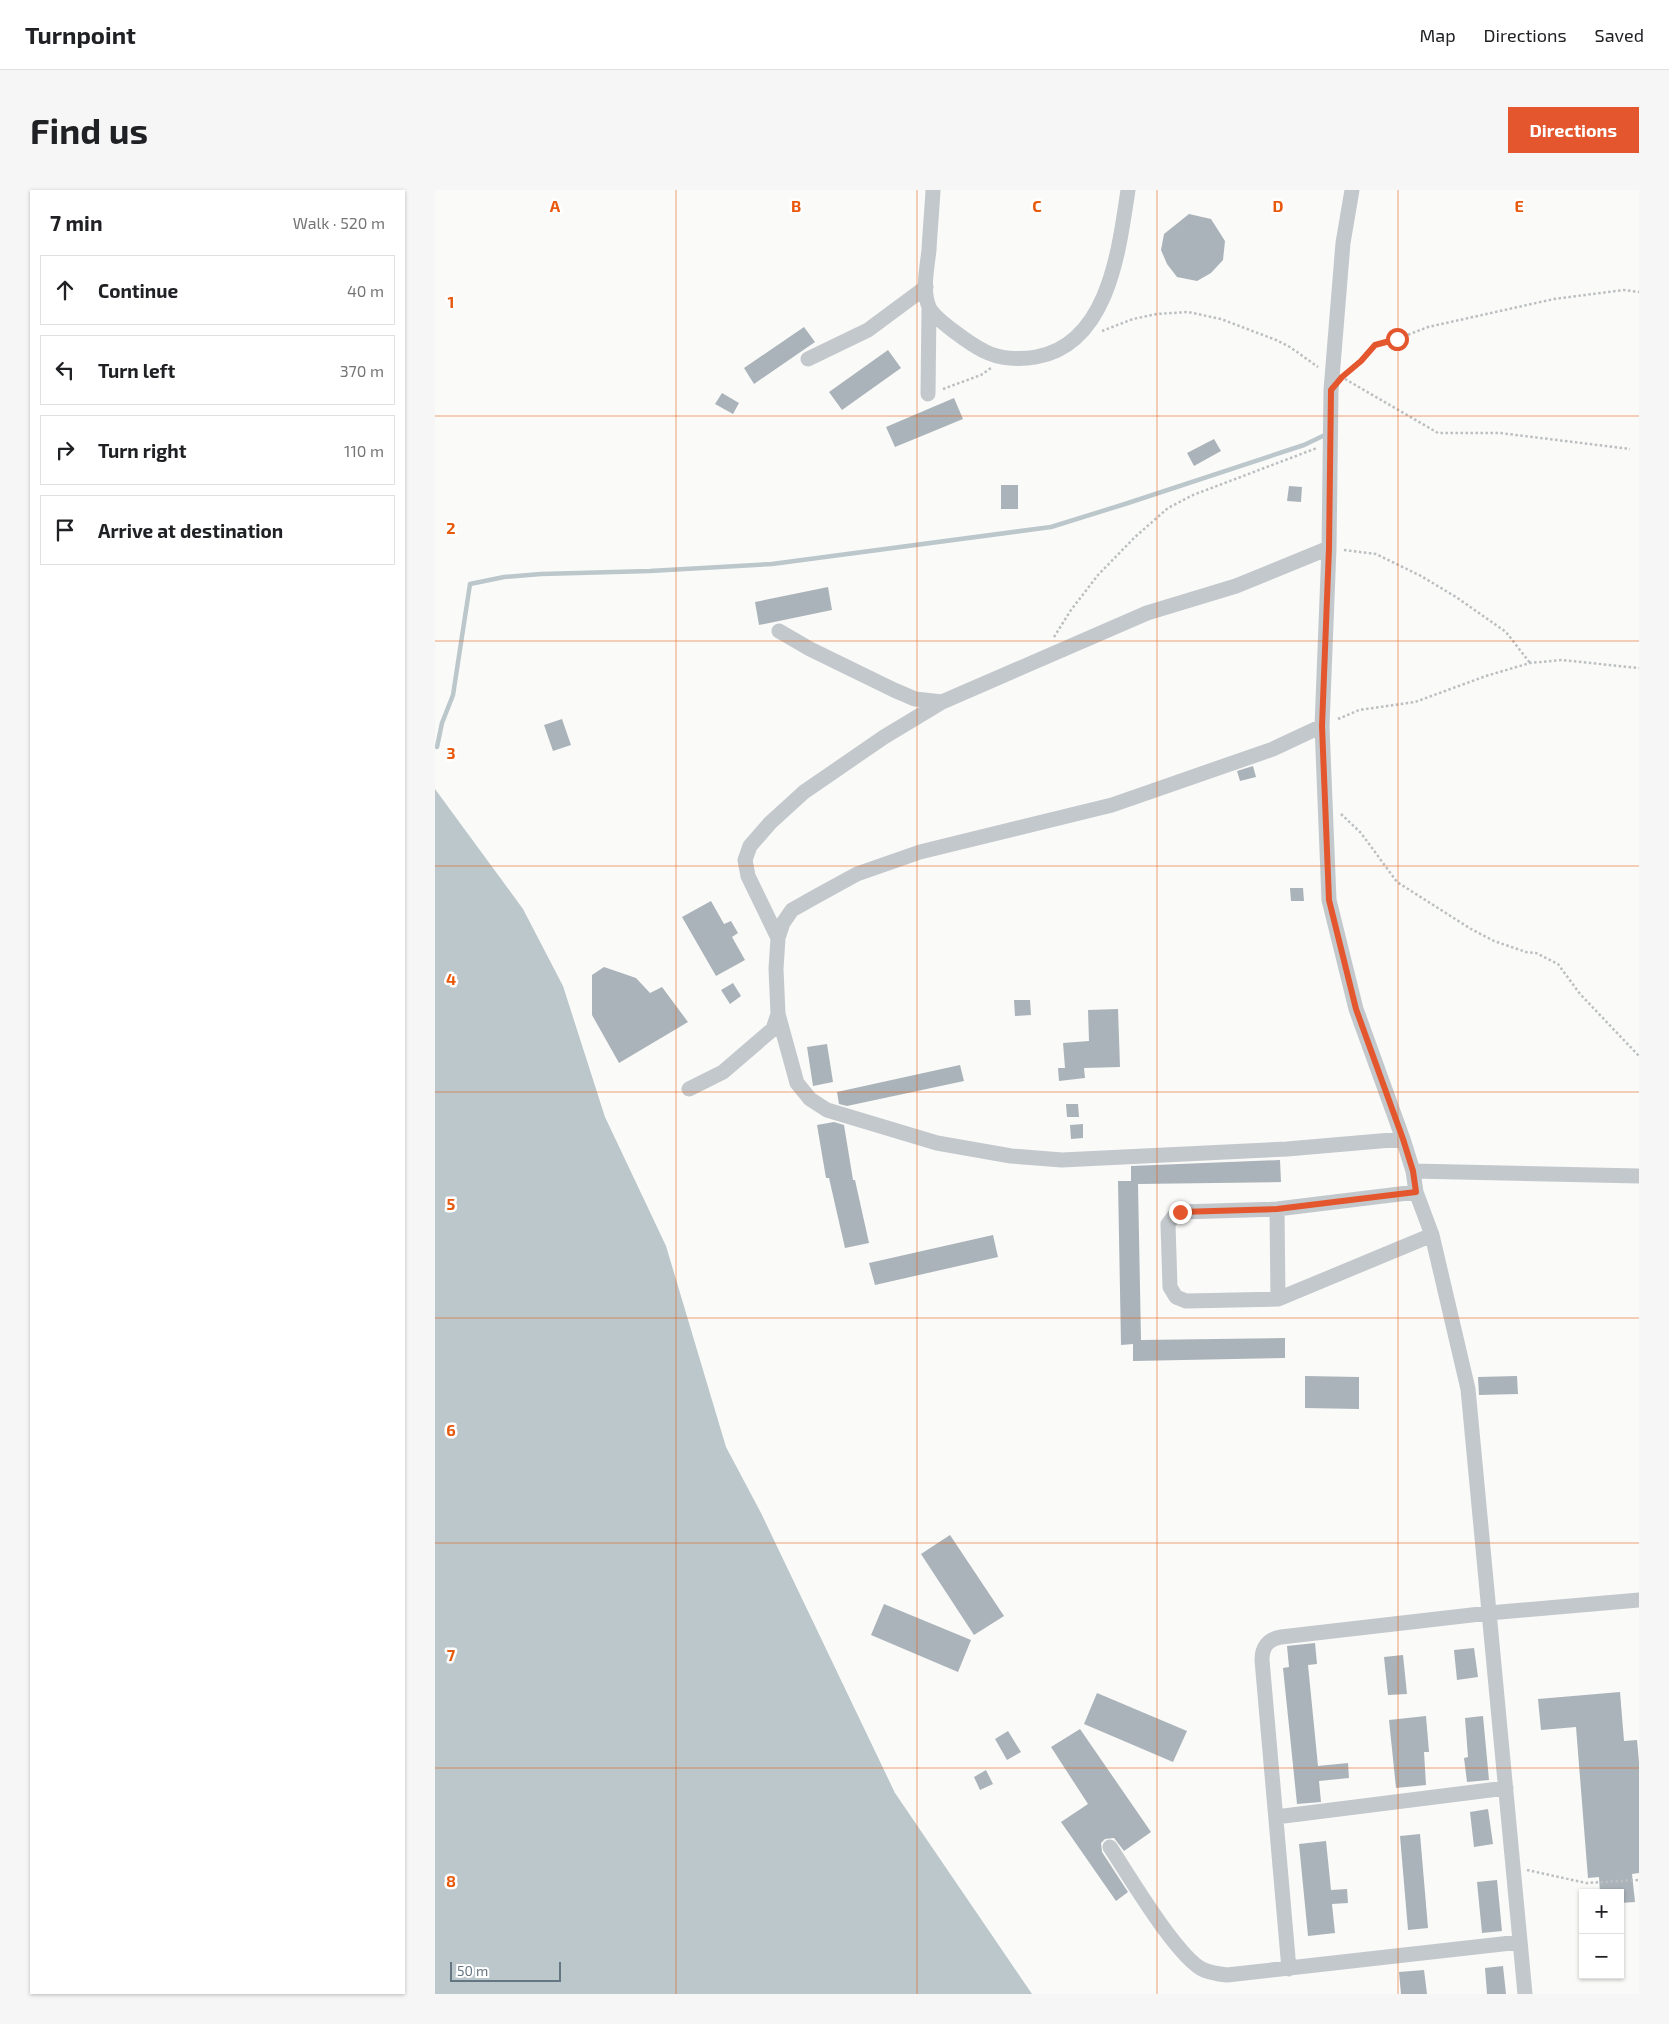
<!DOCTYPE html>
<html lang="en">
<head>
<meta charset="utf-8">
<style>
	body { margin:0; font-family:"Exo 2",sans-serif; background:#f6f6f6; color:#202124 }
	.controls { position:absolute; right:15px; bottom:15px; display:grid; overflow:hidden; border-radius:0px; box-shadow:0 1px 4px #0004 }
	.controls button { width:45px; height:45px; display:grid; place-items:center; padding:0; border:0; border-bottom:1px solid #e0e0e0; background:#fff; color:#202124; font:25px sans-serif }
	.scale { position:absolute; left:15px; bottom:12px; width:111px; box-sizing:border-box; padding-left:5px; border:2px solid #657683; border-top:0; font-size:14px; line-height:18px; white-space:nowrap; color:#657683; -webkit-text-stroke:4px #fff; paint-order:stroke }
	.stop { position:absolute; width:15px; height:15px; margin:-11px; border:4px solid #e4572e; border-radius:50%; background:#fff }
	.stop.end { background:#e4572e; border-color:#fff; box-shadow:0 1px 5px #0008 }
	.list { margin:0; padding:0; list-style:none }
	h2 { display:flex; justify-content:space-between; align-items:center; height:65px; margin:0; padding:0 20px; font-size:21px }
	h2 small { font-size:16px; font-weight:400; color:#757577 }
	.list li { display:grid; grid-template-columns:32px 1fr auto; gap:15px; align-items:center; box-sizing:border-box; height:70px; margin:0 10px 10px; padding:0 10px; border:1px solid #e0e0e0; border-radius:0px }
	.list b { display:block; font-size:19px; white-space:nowrap }
	.list em { font-size:16px; font-style:normal; color:#757577 }
	.icon { flex:none; width:28px; height:28px; fill:none; stroke:currentColor; stroke-width:2; stroke-linecap:round; stroke-linejoin:round }
	.map { position:relative; flex:none; width:1204px; height:1804px; overflow:hidden; border-radius:0px }
	header { display:flex; align-items:center; gap:30px; box-sizing:border-box; height:70px; padding:0 25px; background:#fff; border-bottom:1px solid #e0e0e0 }
	header strong { font-size:24px }
	nav { display:flex; gap:28px; margin-inline-start:auto; font-size:18px }
	.intro { display:flex; align-items:center; justify-content:space-between; box-sizing:border-box; height:120px; padding:0 30px }
	h1 { margin:0; font-size:35px }
	.button { padding:12px 22px; border-radius:0px; background:#e4572e; color:#fff; font-size:18px; font-weight:700 }
	main { display:flex; gap:30px; padding:0 30px }
	aside { flex:1; background:#fff; border-radius:0px; box-shadow:0 1px 4px #0004 }
	.map>svg:first-child { display:block }
	.water { fill:#bbc7cb }
	.lines { fill:none; stroke-linecap:round; stroke-linejoin:round }
	.stream { stroke:#bbc7cb; stroke-width:4.5 }
	.building { fill:#aab3b9 }
	.path { stroke:#bbbfc2; stroke-width:2.5; stroke-dasharray:2.5 2.5; stroke-linecap:butt }
	.minor { stroke:#c3c8cc; stroke-width:15 }
	.route { stroke:#e4572e; stroke-width:6 }
	.grid { fill:none; stroke:#e8590c; stroke-width:1; stroke-opacity:0.55 }
	.grid-label { font-size:16px; text-anchor:middle; font-weight:bold; fill:#e8590c; stroke:#fff; stroke-width:5; stroke-linejoin:round; paint-order:stroke }
</style>
</head>
<body>
<header>
<strong>Turnpoint</strong>
<nav><a>Map</a><a>Directions</a><a>Saved</a></nav>
</header>
<div class="intro"><h1>Find us</h1><a class="button">Directions</a></div>
<main>
<aside>
<h2>7 min<small>Walk · 520 m</small></h2>
<ul class="list">
<li><svg class="icon" aria-label="ahead" viewBox="0 0 24 24"><path d="M12 20V5M6 11l6-6 6 6"/></svg><div><b>Continue</b></div><em>40 m</em></li>
<li><svg class="icon" aria-label="left" viewBox="0 0 24 24"><path d="M17 20v-9H6M10 6l-5 5 5 5"/></svg><div><b>Turn left</b></div><em>370 m</em></li>
<li><svg class="icon" aria-label="right" viewBox="0 0 24 24"><path d="M7 20v-9h11M14 6l5 5-5 5"/></svg><div><b>Turn right</b></div><em>110 m</em></li>
<li><svg class="icon" aria-label="arrive" viewBox="0 0 24 24"><path d="M6 21V4h12l-3 4 3 4H6"/></svg><div><b>Arrive at destination</b></div></li>
</ul>
</aside>
<div class="map">
<svg width="1204" height="1804" viewBox="0 0 1204 1804">
	<rect width="100%" height="100%" fill="#fafaf8"/>
	<path class="water" d="M0,599L88,719L128,796L170,927L231,1056L291,1257L326,1323L460,1603L597,1804H0Z"/>
	<g class="lines">
		<path class="stream" d="M2,557L7,533L18,505L35,394L69,387L106,384L215,381L337,374L616,337L690,314L869,255L892,244"/>
	</g>
	<path class="building" d="M754,24L776,29L790,51L788,70L776,83L762,91L742,87L732,74L726,60L729,44Z
		M369,137L380,152L319,194L309,178Z
		M453,160L466,178L407,220L394,202Z
		M287,203L304,213L298,224L280,214Z
		M519,208L528,229L460,257L451,237Z
		M779,249L786,261L759,276L752,263Z
		M566,295H583V319H566Z
		M854,296L867,297L866,312L852,311Z
		M393,397L397,420L324,435L320,412Z
		M127,529L136,555L118,561L109,535Z
		M818,576L821,587L805,591L802,581Z
		M855,698H868L869,711H856Z
		M276,711L289,734L296,731L303,743L297,747L310,770L281,786L247,727Z
		M169,777L201,788L215,803L227,797L253,832L184,873L157,825V785Z
		M298,793L306,806L295,814L286,800Z
		M579,810H595L596,825L580,826Z
		M683,819L685,877L649,878L650,888L624,891L623,878H630L628,853L654,851L653,820Z
		M392,854L398,892L378,896L372,857Z
		M525,875L529,891L412,916L404,914L402,902Z
		M631,914H643L644,927H632Z
		M399,932L409,935L418,990H420L434,1053L410,1058L394,988H391L382,935Z
		M648,934V948L636,949L635,935Z
		M845,970L846,992L703,994L706,1150L850,1148V1168L698,1171V1154L686,1155L683,991H696V976Z
		M558,1045L563,1067L440,1095L434,1073Z
		M870,1186L924,1187V1219L870,1218Z
		M1082,1186L1083,1204L1044,1205L1043,1187Z
		M515,1345L569,1426L539,1445L486,1364Z
		M449,1414L536,1450L523,1482L436,1445Z
		M880,1453L882,1474L873,1475L883,1576L913,1573L914,1588L884,1591L886,1612L862,1614L848,1478L854,1477L852,1456Z
		M1039,1458L1043,1487L1022,1490L1019,1460Z
		M968,1465L972,1504L953,1505L949,1467Z
		M1185,1502L1189,1551L1202,1550L1204,1572V1683L1197,1684L1200,1712L1185,1713V1703H1165L1164,1687L1153,1688L1141,1537L1106,1540L1103,1509Z
		M662,1503L752,1541L738,1572L649,1534Z
		M991,1526L994,1562H989L991,1595L961,1598L954,1530Z
		M1048,1526L1054,1590L1032,1592L1029,1568L1033,1567L1030,1528Z
		M645,1539L716,1642L689,1661L679,1648L670,1649L666,1653L667,1662L693,1702L681,1711L626,1632L653,1614L616,1557Z
		M573,1541L586,1562L572,1570L560,1549Z
		M551,1580L558,1594L545,1600L539,1587Z
		M1053,1619L1058,1654L1039,1657L1035,1622Z
		M985,1644L993,1738L973,1740L965,1646Z
		M891,1651L896,1700L912,1699L913,1713L897,1714L900,1743L873,1746L864,1654Z
		M1062,1690L1067,1741L1047,1743L1042,1692Z
		M1068,1776L1071,1804H1052L1050,1778Z
		M989,1780L992,1804H966L964,1782Z"/>
	<g class="lines">
		<path class="path" d="M667,141L698,129L722,124L753,122L786,129L841,150L855,157L883,177
			M911,183L940,155L962,149L993,137L1119,109L1189,100L1204,102
			M910,189L1003,243H1065L1195,259
			M508,199L546,185L556,178
			M909,360L941,364L986,386L1021,407L1071,442L1095,473
			M619,447L636,420L663,385L700,347L733,318L758,305L882,258
			M903,529L924,520L980,512L1051,486L1095,473L1126,470L1204,478
			M906,624L926,643L962,692L1036,739L1059,751L1091,762L1101,763L1123,774L1145,804L1204,866
			M1092,1680L1151,1693L1204,1690"/>
		<path class="minor" d="M498,0C497,20 495,40 494,60C492,78 487,100 494,117C499,129 537,155 549,161C564,169 585,170 601,167C674,154 684,59 693,0
			M917,0L908,53L896,200L894,358L887,536L894,710L921,819L968,949L978,981L981,1002L997,1045L1033,1199L1090,1804
			M373,169L433,140L491,97
			M493,204L494,118
			M344,441L375,459L459,500L480,509L507,512
			M343,748L313,686L310,670L315,656L335,633L369,602L449,547L507,512L712,423L801,396L894,358
			M343,824L362,893L375,909L392,920L502,953L576,966L627,970L852,959L968,949
			M254,899L288,882L338,839L343,824L341,779L343,748L348,733L357,720L380,707L422,684L485,662L677,615L838,559L887,536
			M978,981L1204,986
			M981,1002L842,1019L745,1022L740,1025L733,1034L735,1097L741,1107L751,1111L843,1109L997,1045
			M842,1019L843,1109
			M841,1627L1071,1598
			M675,1657C693,1684 743,1769 769,1780C776,1783 784,1784 792,1785L1085,1752
			M854,1779L827,1470C827,1457 833,1449 846,1447L1054,1423L1204,1410"/>
	</g>
	<g class="lines">
		<path class="route" d="M745,1022L842,1019L981,1002L978,981L968,949L921,819L894,710L887,536L894,358L896,200L907,187L926,171L940,155L962,149"/>
	</g>
	<path class="grid" d="M241,0V1804M482,0V1804M722,0V1804M963,0V1804M0,226H1204M0,451H1204M0,676H1204M0,902H1204M0,1128H1204M0,1353H1204M0,1578H1204"/>
	<g class="grid-label">
		<text x="120" y="22">A</text>
		<text x="361" y="22">B</text>
		<text x="602" y="22">C</text>
		<text x="843" y="22">D</text>
		<text x="1084" y="22">E</text>
		<text x="16" y="118">1</text>
		<text x="16" y="344">2</text>
		<text x="16" y="569">3</text>
		<text x="16" y="795">4</text>
		<text x="16" y="1020">5</text>
		<text x="16" y="1246">6</text>
		<text x="16" y="1471">7</text>
		<text x="16" y="1697">8</text>
	</g>
</svg>
<div class="controls">
<button>+</button>
<button>−</button>
</div>
<div class="scale">50 m</div>
<div class="stop" style="left:962px;top:149px"></div>
<div class="stop end" style="left:745px;top:1022px"></div>
</div>
</main>
</body>
</html>
